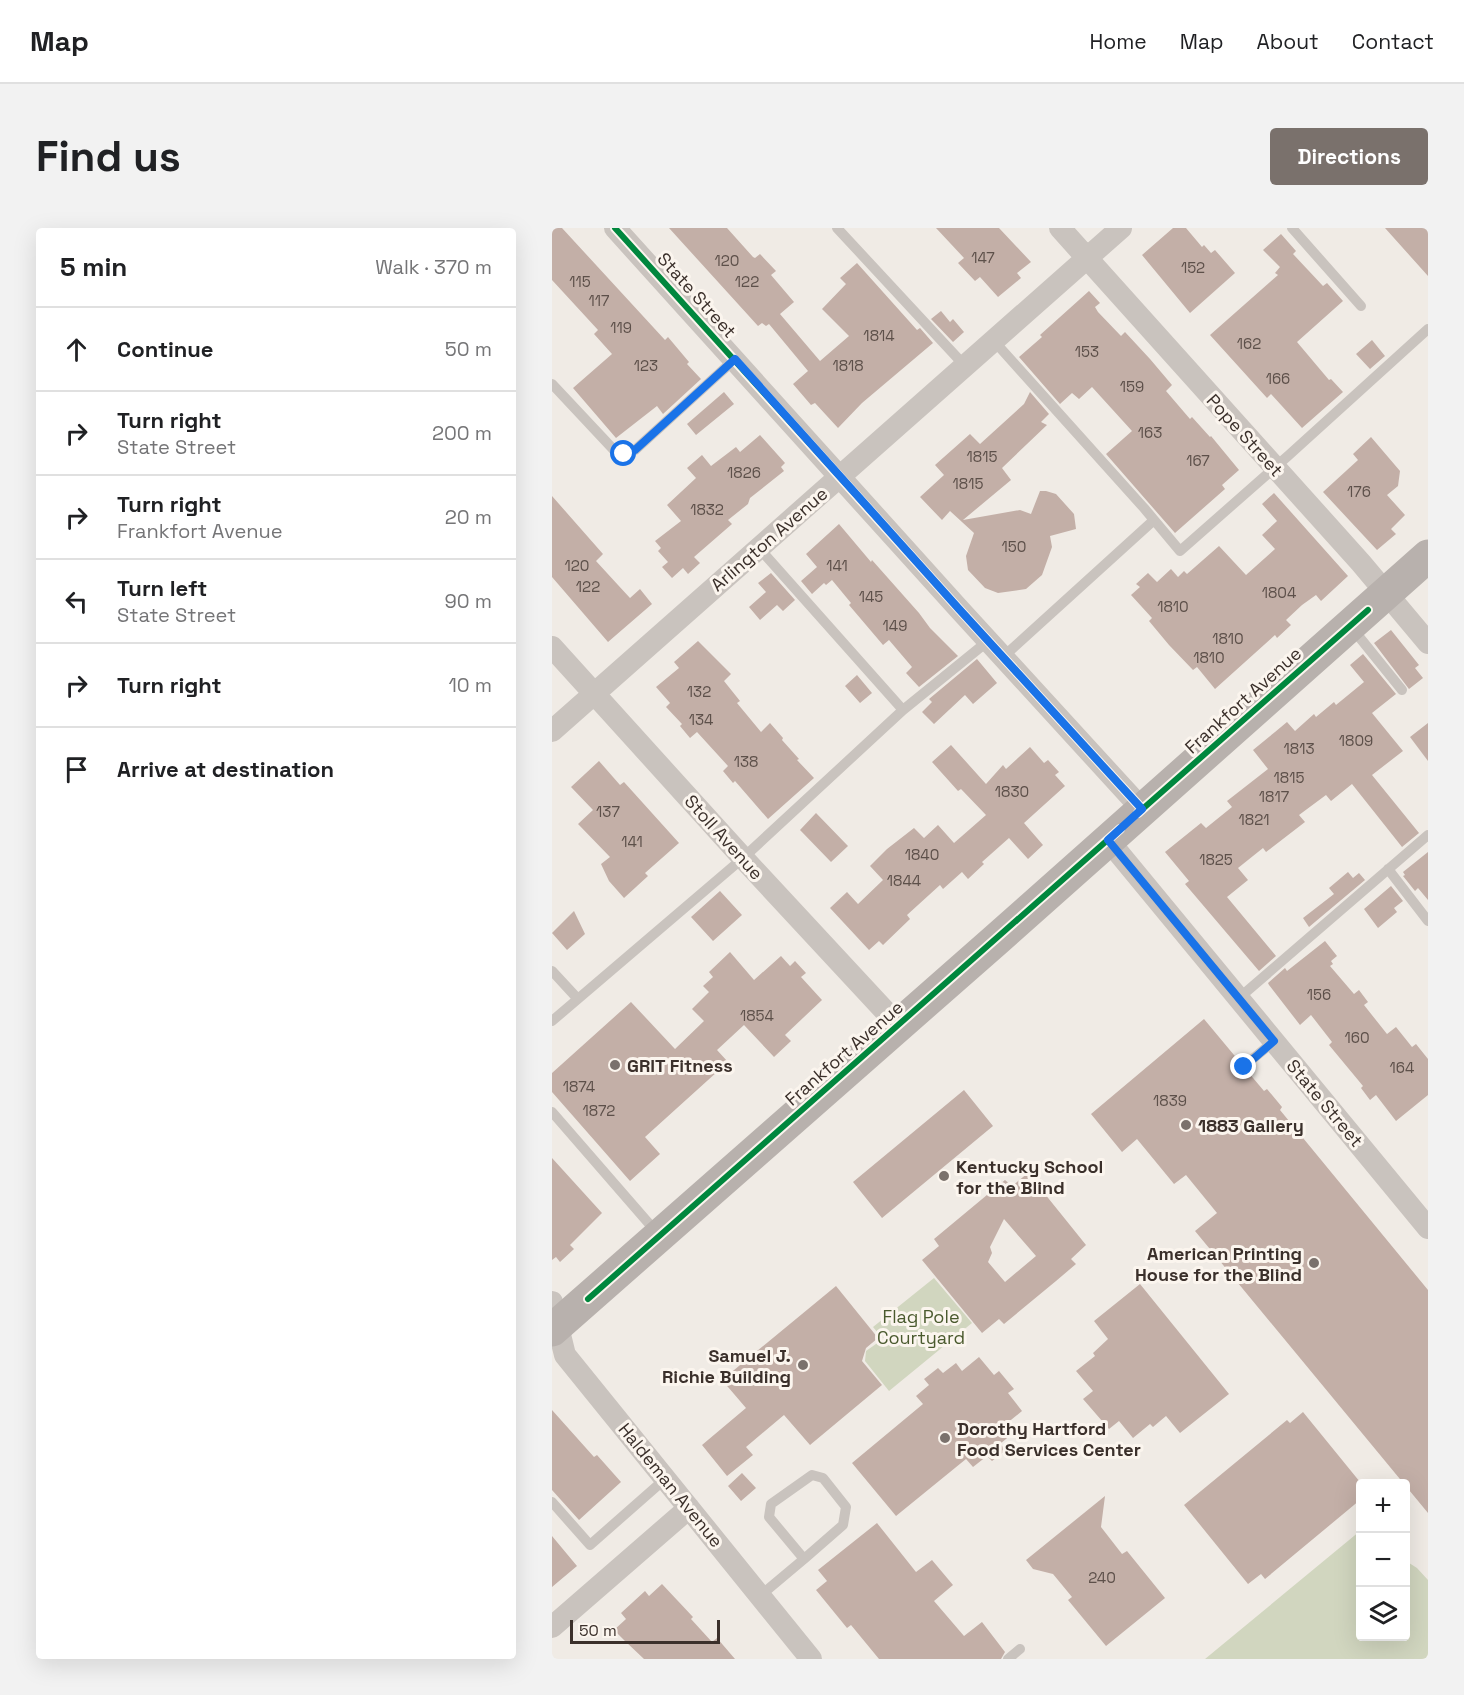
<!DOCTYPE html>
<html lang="en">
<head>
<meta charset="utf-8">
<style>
	body { margin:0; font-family:"Space Grotesk",sans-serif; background:#f2f2f2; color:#202124 }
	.controls { position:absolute; right:18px; bottom:18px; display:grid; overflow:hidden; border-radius:6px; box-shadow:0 6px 24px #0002 }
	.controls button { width:54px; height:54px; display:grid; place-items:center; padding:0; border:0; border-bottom:2px solid #e0e0e0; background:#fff; color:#202124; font:30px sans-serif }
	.scale { position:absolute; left:18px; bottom:15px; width:150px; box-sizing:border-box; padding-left:6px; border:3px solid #3b302b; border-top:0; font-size:16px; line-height:21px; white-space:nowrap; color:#3b302b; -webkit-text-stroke:4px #fbf5ee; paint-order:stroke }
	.stop { position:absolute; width:18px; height:18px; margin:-14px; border:4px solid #1a73e8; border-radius:50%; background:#fff }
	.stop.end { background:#1a73e8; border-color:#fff; box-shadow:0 2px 6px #0008 }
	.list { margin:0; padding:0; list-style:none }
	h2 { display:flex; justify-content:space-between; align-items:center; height:78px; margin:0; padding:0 24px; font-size:26px }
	h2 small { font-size:20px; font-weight:400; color:#757577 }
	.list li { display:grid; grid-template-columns:39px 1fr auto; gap:18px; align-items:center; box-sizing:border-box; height:84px; padding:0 24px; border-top:2px solid #e0e0e0 }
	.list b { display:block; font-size:22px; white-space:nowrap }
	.list p { margin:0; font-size:20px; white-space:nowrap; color:#757577 }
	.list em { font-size:20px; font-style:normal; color:#757577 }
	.icon { flex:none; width:33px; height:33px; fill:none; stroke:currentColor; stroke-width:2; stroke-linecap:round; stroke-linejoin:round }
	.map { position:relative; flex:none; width:876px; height:1431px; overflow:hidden; border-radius:6px }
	header { display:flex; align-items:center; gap:36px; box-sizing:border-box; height:84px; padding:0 30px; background:#fff; border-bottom:2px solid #e0e0e0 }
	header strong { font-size:28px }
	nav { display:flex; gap:33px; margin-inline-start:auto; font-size:21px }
	.intro { display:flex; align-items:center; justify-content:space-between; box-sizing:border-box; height:144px; padding:0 36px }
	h1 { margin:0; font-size:42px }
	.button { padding:15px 27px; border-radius:6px; background:#7a716c; color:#fff; font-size:21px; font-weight:700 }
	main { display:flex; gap:36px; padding:0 36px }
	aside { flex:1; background:#fff; border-radius:6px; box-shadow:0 6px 24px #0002 }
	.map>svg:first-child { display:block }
	.green { fill:#d1d6bf }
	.building { fill:#c3afa7; fill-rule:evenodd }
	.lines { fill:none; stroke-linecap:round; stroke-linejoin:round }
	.lane { stroke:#c9c3be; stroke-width:10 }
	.street { stroke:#c9c3be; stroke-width:22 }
	.primary { stroke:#b8b1ad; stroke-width:33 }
	.cycleway-casing { stroke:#fbf5ee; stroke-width:10 }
	.cycleway { stroke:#00873e; stroke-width:6 }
	.route { stroke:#1a73e8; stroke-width:8 }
	.poi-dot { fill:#7a716c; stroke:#fbf5ee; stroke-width:2 }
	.labels { text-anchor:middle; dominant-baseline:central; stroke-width:6; stroke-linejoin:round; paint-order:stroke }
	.number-label { font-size:15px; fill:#5d504a }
	.street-label { font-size:18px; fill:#3b302b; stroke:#fbf5ee }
	.poi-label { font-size:18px; font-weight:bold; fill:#3b302b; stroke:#fbf5ee; text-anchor:start }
	.park-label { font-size:18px; fill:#4a5a2e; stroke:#fbf5ee }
</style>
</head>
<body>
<header>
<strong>Map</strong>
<nav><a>Home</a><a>Map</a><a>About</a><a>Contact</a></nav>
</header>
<div class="intro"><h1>Find us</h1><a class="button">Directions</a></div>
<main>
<aside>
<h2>5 min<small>Walk · 370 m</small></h2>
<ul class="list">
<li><svg class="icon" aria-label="ahead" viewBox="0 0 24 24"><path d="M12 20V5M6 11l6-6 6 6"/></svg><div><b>Continue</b></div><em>50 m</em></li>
<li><svg class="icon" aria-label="right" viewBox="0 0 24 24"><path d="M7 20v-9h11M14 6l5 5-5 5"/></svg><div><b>Turn right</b><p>State Street</p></div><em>200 m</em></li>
<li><svg class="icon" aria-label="right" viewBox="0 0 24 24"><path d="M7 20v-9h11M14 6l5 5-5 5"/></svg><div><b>Turn right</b><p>Frankfort Avenue</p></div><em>20 m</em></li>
<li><svg class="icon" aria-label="left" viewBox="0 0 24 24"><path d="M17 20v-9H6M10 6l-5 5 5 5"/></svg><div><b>Turn left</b><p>State Street</p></div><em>90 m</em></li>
<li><svg class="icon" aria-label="right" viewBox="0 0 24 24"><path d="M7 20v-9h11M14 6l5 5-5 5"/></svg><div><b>Turn right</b></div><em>10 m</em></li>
<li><svg class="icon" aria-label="arrive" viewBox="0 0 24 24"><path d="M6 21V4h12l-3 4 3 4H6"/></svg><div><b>Arrive at destination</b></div></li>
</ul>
</aside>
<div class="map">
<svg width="876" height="1431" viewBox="0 0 876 1431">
	<rect width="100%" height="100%" fill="#f0ebe5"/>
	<path class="green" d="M382,1050L420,1095L337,1163L313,1133L314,1123L331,1111L321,1099Z
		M808,1303V1408H854V1333L865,1340L876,1352V1431H653Z"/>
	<path class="building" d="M0,0H10L113,112L116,109L137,134L135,136L149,151L111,186L105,178L64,210L21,160L60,126L42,106L46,102L0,52Z
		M117,0H175L201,29L203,30L208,26L224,43L219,47L242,74L228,86L268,133L297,108L270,81L294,56L288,50L305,35L365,102L368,100L381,115L310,175L286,200L263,175L259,177L241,156L256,143L217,96L214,98L210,95L206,98Z
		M384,0H447L479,34L465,45L469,50L446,69L428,49L423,53L406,35L412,30Z
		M621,0H634L650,19L652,17L659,25L663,22L683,45L638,85L590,27Z
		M833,0H876V48Z
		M729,6L744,23L741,26L771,58L775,55L791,73L745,114L777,152L779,151L791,164L750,200L719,166L715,170L658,107L726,47L723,45L728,39L711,22Z
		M537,63L548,75L543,79L546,84L569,108L573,104L598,131L620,157L614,163L638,191L640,189L658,209L659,208L687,242L670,257L673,261L623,305L554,226L580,203L540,159L527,171L520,165L508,176L467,129L490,109L488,107Z
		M389,83L398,94L401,91L412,104L401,114L379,91Z
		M820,112L833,128L818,141L804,126Z
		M172,164L182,176L144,207L135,196Z
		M478,164L497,186L489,194L495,197L450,240L459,252L411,292L468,282L479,286L488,263H494L504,266L522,286L524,301L498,308L500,319L490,347L474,361L446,365L433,360L416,342L414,328L422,305L398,283L390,292L368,269L392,247L383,237L418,206L428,216L472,176Z
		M208,207L233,235L229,239L232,243L198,270L196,276L176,292L180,296L142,329L148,335L136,346L131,340L120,350L110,339L116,334L106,323L109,320L103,313L129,293L115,277L144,250L135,240L150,227L159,238L184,219L188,224Z
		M819,209L848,243L846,258L835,267L853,287L839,301L844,306L825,322L771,264L806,232L801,226Z
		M722,265L796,348L769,373L764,367L750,377L734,392L739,397L725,410L723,407L663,461L645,439L641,442L617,417L597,393L600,390L579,367L588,359L584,356L596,345L605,354L619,341L626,349L632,343L635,346L667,318L694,347L723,321L710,307L725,293L710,276Z
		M0,268L51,326L44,333L66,357L78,370L88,361L100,376L56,414L0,349Z
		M287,296L319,334L320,332L367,385L378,400L406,428L367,459L354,445L360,439L337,412L331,417L297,377L299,375L280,352L274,357L272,355L260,366L249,353L265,339L254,326Z
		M219,345L243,372L231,383L225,377L208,392L197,379L214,364L206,355Z
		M839,402L867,437L863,440L871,450L857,461L822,415Z
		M146,413L179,446L172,453L188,473L185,475L209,504L218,495L231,510L230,512L247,531L245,532L262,550L216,591L183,553L181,555L171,543L176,538L145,504L138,510L128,498L130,496L114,479L118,475L104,459L127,440L122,434Z
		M811,426L844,466L820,485L851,523L820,547L867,605L850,619L800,556L779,573L774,567L747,587L753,594L714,624L711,620L686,640L696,652L675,669L724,728L707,743L633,656L637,653L613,624L649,595L654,600L680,579L675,573L716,541L701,522L723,504L735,494L743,503L762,486L764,489L782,474L784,477L812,454L798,437Z
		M425,431L445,455L421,476L413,467L382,496L370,484L380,474L377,471Z
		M305,447L320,465L308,475L293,458Z
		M876,495V533L858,509Z
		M399,517L434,556L451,537L454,541L478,519L492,535L496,532L507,544L503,547L513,558L472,595L491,617L476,631L457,610L430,634L432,636L416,651L410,644L391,661L388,657L355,687L358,691L331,717L327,713L317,722L278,680L295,664L306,676L331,652L318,638L335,621L362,600L372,610L386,597L402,615L434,587L409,561L406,563L380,534Z
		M47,533L68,557L72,554L127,615L93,645L96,648L72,670L57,653L49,636L58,629L26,596L41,582L19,559Z
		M264,585L296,618L279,634L248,602Z
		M876,624V672L866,660L863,663L851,648L853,647L851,644Z
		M796,644L801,650L807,645L813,652L757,699L751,690L782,666L777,660Z
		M839,658L851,673L842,680L845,684L826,700L812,681Z
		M168,663L190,687L161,713L139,689Z
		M22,683L33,706L15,722L0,705Z
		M773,713L785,728L779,733L781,736L778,738L802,766L807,762L816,774L812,777L835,806L844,799L860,819L864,816L876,831V867L844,893L824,867L818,872L809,860L811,858L777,817L780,814L759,787L748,797L717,757L716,755L733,740L735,743Z
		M178,724L202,752L229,728L238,738L243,733L254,745L249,749L270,772L233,807L239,813L222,829L192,797L165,822L176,834L93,909L108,926L78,953L0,864V845L79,774L123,821L152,793L140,781L157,764L151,758L161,749L157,744Z
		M652,791L687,833L684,837L685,843L689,846L696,844L712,863L715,861L730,879L728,882L876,1062V1285L643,1003L665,985L634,947L622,956L585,911L570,924L539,886Z
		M412,862L441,898L330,990L301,954Z
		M0,930L50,985L18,1017L22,1021L8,1034L4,1029L0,1032Z
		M476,945L534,1017L519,1031L524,1036L504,1053L452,1096L447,1091L430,1105L370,1032L387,1018L382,1011L453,952L460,958ZM452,991L484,1028L453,1054L436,1034L440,1025L438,1019Z
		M588,1056L677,1166L628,1205L614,1188L601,1199L598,1196L581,1210L567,1193L557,1201L531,1171L541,1163L524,1143L543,1128L541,1125L556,1111L542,1093Z
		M284,1058L326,1110L314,1120L310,1133L330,1157L258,1217L232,1187L194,1219L201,1227L175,1248L150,1217L194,1180L170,1152Z
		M427,1129L442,1147L447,1143L462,1161L456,1165L470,1183L454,1196L461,1205L448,1216L454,1222L440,1233L435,1228L421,1239L414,1231L344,1288L300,1235L371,1176L364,1168L377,1157L372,1151L386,1140L391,1145L404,1135L410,1143Z
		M0,1182L42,1229L45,1227L69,1254L27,1292L0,1262Z
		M751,1184L808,1254V1272L713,1351L709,1346L696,1356L632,1277L735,1192L738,1195Z
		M190,1245L204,1260L189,1273L176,1258Z
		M553,1268L549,1299L570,1326L575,1323L613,1370L554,1418L516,1372L520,1369L501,1346L481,1341L474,1332Z
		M325,1295L364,1344L380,1332L401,1357L382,1373L412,1408L430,1394L453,1424L449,1431H327L299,1397L295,1400L264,1362L275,1353L266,1342Z
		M0,1308L25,1338L0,1359Z
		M110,1356L141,1389L139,1391L160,1414L165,1410L183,1431H92L73,1413L62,1402L74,1391L69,1385L93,1363L97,1368Z"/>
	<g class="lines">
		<path class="lane" d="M285,0L413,138
			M740,0L809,78
			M442,113L592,280L628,323L737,227L876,101
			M0,156L61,221L72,226L83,222L183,131
			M207,320L351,482
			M800,400L850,462
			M451,429L602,292
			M836,641L876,693
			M0,743L25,770
			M687,770L876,607
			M0,793L191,630L351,482L436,413
			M691,839L722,813
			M0,884L106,1006
			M0,1274L38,1317L113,1251
			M208,1368L252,1331L217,1289L219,1276L260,1247L271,1250L294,1279L291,1297L252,1331
			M456,1431L468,1421"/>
		<path class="street" d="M63,0L407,381L590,581
			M508,0L809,335L876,415
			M0,419L191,630L346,797
			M0,503L569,0
			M556,612L876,1000
			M0,1074L13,1127L259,1431
			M0,1399L137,1280"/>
		<path class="primary" d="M0,1102L445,711L876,328"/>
		<defs>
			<path id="cycleway" d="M63,0L407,381L590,581
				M586,585L816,382
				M36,1071L568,601"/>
		</defs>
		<use href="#cycleway" class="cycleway-casing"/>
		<use href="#cycleway" class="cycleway"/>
	</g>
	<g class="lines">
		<path class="route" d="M72,226L83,222L183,131L407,381L590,581L556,612L722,813L692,839"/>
	</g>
	<g class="poi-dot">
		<circle cx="63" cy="837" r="6"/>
		<circle cx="634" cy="897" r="6"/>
		<circle cx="392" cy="948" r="6"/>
		<circle cx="762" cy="1035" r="6"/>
		<circle cx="251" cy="1137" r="6"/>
		<circle cx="393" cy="1210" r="6"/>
	</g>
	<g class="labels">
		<g class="number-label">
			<text x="431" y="29">147</text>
			<text x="175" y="32">120</text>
			<text x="641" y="39">152</text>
			<text x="28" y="53">115</text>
			<text x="195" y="53">122</text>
			<text x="47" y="72">117</text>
			<text x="69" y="99">119</text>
			<text x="327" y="107">1814</text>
			<text x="697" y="115">162</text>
			<text x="535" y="123">153</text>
			<text x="94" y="137">123</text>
			<text x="296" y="137">1818</text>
			<text x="726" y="150">166</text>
			<text x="580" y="158">159</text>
			<text x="598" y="204">163</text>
			<text x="430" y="228">1815</text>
			<text x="646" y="232">167</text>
			<text x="192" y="244">1826</text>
			<text x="416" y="255">1815</text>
			<text x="807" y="263">176</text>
			<text x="155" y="281">1832</text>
			<text x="462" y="318">150</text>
			<text x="25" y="337">120</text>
			<text x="285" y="337">141</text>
			<text x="36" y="358">122</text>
			<text x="727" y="364">1804</text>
			<text x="319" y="368">145</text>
			<text x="621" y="378">1810</text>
			<text x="343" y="397">149</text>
			<text x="676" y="410">1810</text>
			<text x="657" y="429">1810</text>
			<text x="147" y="463">132</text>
			<text x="149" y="491">134</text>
			<text x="804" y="512">1809</text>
			<text x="747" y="520">1813</text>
			<text x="194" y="533">138</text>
			<text x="737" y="549">1815</text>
			<text x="460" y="563">1830</text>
			<text x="722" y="568">1817</text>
			<text x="56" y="583">137</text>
			<text x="702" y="591">1821</text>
			<text x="80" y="613">141</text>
			<text x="370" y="626">1840</text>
			<text x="664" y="631">1825</text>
			<text x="352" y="652">1844</text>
			<text x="767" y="766">156</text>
			<text x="205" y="787">1854</text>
			<text x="805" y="809">160</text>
			<text x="850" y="839">164</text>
			<text x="27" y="858">1874</text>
			<text x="618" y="872">1839</text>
			<text x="47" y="882">1872</text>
			<text x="550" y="1349">240</text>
		</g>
		<g class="street-label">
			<text transform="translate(145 67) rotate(48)">State Street</text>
			<text transform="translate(693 207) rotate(48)">Pope Street</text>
			<text transform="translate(217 311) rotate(-41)">Arlington Avenue</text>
			<text transform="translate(691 472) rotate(-42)">Frankfort Avenue</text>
			<text transform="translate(172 609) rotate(48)">Stoll Avenue</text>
			<text transform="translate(292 825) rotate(-41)">Frankfort Avenue</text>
			<text transform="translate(773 875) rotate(50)">State Street</text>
			<text transform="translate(119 1257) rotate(51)">Haldeman Avenue</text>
		</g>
		<g class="poi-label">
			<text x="75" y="837">GRIT Fitness</text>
			<text x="646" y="897">1883 Gallery</text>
			<text x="404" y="938">Kentucky School<tspan x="404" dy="21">for the Blind</tspan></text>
			<text x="750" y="1025" text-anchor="end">American Printing<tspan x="750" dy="21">House for the Blind</tspan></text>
			<text x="239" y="1127" text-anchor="end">Samuel J.<tspan x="239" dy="21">Richie Building</tspan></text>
			<text x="405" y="1200">Dorothy Hartford<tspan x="405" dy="21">Food Services Center</tspan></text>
		</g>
		<g class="park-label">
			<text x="369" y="1088">Flag Pole<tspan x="369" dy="21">Courtyard</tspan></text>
		</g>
	</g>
</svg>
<div class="controls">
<button>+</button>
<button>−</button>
<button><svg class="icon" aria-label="layers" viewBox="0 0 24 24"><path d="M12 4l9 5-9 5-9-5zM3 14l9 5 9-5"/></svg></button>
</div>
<div class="scale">50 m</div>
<div class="stop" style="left:72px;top:226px"></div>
<div class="stop end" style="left:692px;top:839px"></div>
</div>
</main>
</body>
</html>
